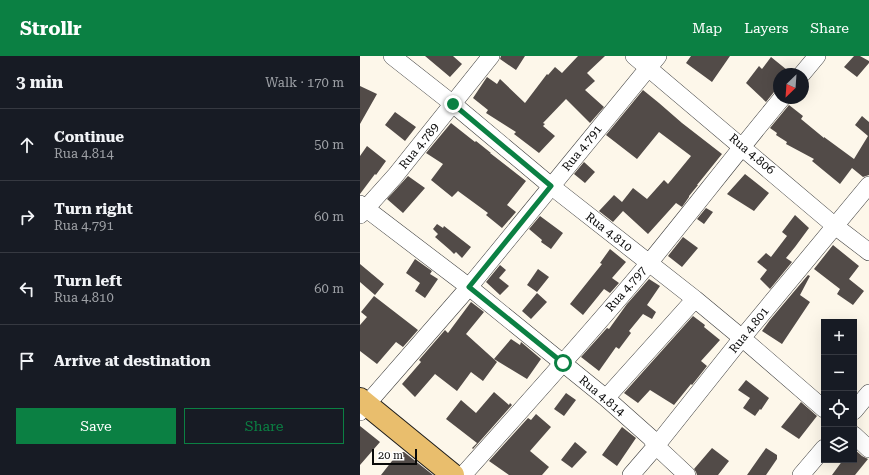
<!DOCTYPE html>
<html lang="en">
<head>
<meta charset="utf-8">
<style>
	body { margin:0; font-family:"Roboto Serif",serif; background:#20242c; color:#f1f3f6 }
	.controls { position:absolute; right:12px; bottom:12px; display:grid; overflow:hidden; border-radius:0px; box-shadow:0 4px 16px #0002 }
	.controls button { width:36px; height:36px; display:grid; place-items:center; padding:0; border:0; border-bottom:1px solid #363941; background:#171b24; color:#f1f3f6; font:20px sans-serif }
	.compass { position:absolute; left:413px; top:12px; width:36px; height:36px; border-radius:50%; background:#171b24; box-shadow:0 4px 16px #0002; rotate:205deg }
	.scale { position:absolute; left:12px; bottom:10px; width:45px; box-sizing:border-box; padding-left:4px; border:2px solid #0a0a0a; border-top:0; font-size:11px; line-height:14px; white-space:nowrap; color:#0a0a0a; -webkit-text-stroke:3px #fff; paint-order:stroke }
	.stop { position:absolute; width:12px; height:12px; margin:-9px; border:3px solid #0b8043; border-radius:50%; background:#fff }
	.stop.end { background:#0b8043; border-color:#fff; box-shadow:0 1px 4px #0008 }
	.list { margin:0; padding:0; list-style:none }
	h2 { display:flex; justify-content:space-between; align-items:center; height:52px; margin:0; padding:0 16px; font-size:17px }
	h2 small { font-size:13px; font-weight:400; color:#9ea1a6 }
	.list li { display:grid; grid-template-columns:26px 1fr auto; gap:12px; align-items:center; box-sizing:border-box; height:72px; padding:0 16px; border-top:1px solid #363941 }
	.list b { display:block; font-size:15px; white-space:nowrap }
	.list p { margin:0; font-size:13px; white-space:nowrap; color:#9ea1a6 }
	.list em { font-size:13px; font-style:normal; color:#9ea1a6 }
	.actions { display:flex; gap:8px; padding:12px 16px }
	.actions a { flex:1; padding:9px 0; border:1px solid #0b8043; border-radius:0px; text-align:center; font-size:14px; color:#0b8043 }
	.actions .main { background:#0b8043; color:#fff }
	.icon { flex:none; width:22px; height:22px; fill:none; stroke:currentColor; stroke-width:2; stroke-linecap:round; stroke-linejoin:round }
	.map { position:relative; flex:none; width:509px; height:419px; overflow:hidden }
	header { display:flex; align-items:center; gap:24px; box-sizing:border-box; height:56px; padding:0 20px; background:#0b8043; color:#fff }
	header strong { font-size:19px }
	nav { display:flex; gap:22px; margin-inline-start:auto; font-size:14px }
	main { display:flex }
	aside { flex:1; background:#171b24 }
	.map>svg:first-child { display:block }
	.building { fill:#524b48 }
	.lines { fill:none; stroke-linecap:round; stroke-linejoin:round }
	.minor-casing { stroke:#3d3d3d; stroke-width:18 }
	.major-casing { stroke:#1b1b1b; stroke-width:24 }
	.minor { stroke:#fff; stroke-width:17 }
	.major { stroke:#e9be6d; stroke-width:22 }
	.route { stroke:#0b8043; stroke-width:5 }
	.labels { text-anchor:middle; dominant-baseline:central; stroke-width:4; stroke-linejoin:round; paint-order:stroke }
	.street-label { font-size:12px; fill:#0a0a0a; stroke:#fff }
</style>
</head>
<body>
<header>
<strong>Strollr</strong>
<nav><a>Map</a><a>Layers</a><a>Share</a></nav>
</header>
<main>
<aside>
<h2>3 min<small>Walk · 170 m</small></h2>
<ul class="list">
<li><svg class="icon" aria-label="ahead" viewBox="0 0 24 24"><path d="M12 20V5M6 11l6-6 6 6"/></svg><div><b>Continue</b><p>Rua 4.814</p></div><em>50 m</em></li>
<li><svg class="icon" aria-label="right" viewBox="0 0 24 24"><path d="M7 20v-9h11M14 6l5 5-5 5"/></svg><div><b>Turn right</b><p>Rua 4.791</p></div><em>60 m</em></li>
<li><svg class="icon" aria-label="left" viewBox="0 0 24 24"><path d="M17 20v-9H6M10 6l-5 5 5 5"/></svg><div><b>Turn left</b><p>Rua 4.810</p></div><em>60 m</em></li>
<li><svg class="icon" aria-label="arrive" viewBox="0 0 24 24"><path d="M6 21V4h12l-3 4 3 4H6"/></svg><div><b>Arrive at destination</b></div></li>
</ul>
<div class="actions"><a class="main">Save</a><a>Share</a></div>
</aside>
<div class="map">
<svg width="509" height="419" viewBox="0 0 509 419">
	<rect width="100%" height="100%" fill="#fdf7ea"/>
	<path class="building" d="M65,0H93L102,8L90,21Z
		M141,0H165L156,14L140,3Z
		M218,0H245L227,17L235,25L225,34L244,51L230,67L206,43L183,67L185,68L183,70L195,80L179,97L154,78L156,76L126,57L128,54L113,42L127,21L137,28L140,23L165,47L187,18L188,19L195,11L202,17Z
		M331,0H370L352,26L326,7Z
		M494,0H500L509,5V7L497,21L484,11Z
		M411,1L432,18H419V33L414,36L406,46L386,27L399,10L402,13Z
		M0,30L17,38L0,68Z
		M283,34L299,47L322,67L362,98L337,129H338L329,140V141L322,151L316,147L288,178L263,155L253,166L239,155L254,139L262,146L273,132L287,143L304,124L308,128L331,100L299,76L277,103L246,79Z
		M429,49L443,60L441,63L464,82V81L494,103L508,80L495,69L502,60L509,66V119L503,121L492,112L480,128L452,105L454,103L426,88L427,86L416,79L417,77L410,72Z
		M35,56L56,71L45,85L25,69Z
		M91,67L115,86L116,85L131,97H130L166,125L147,149L156,156L142,172L126,159L128,157L98,135L92,141L71,124L83,108L66,97Z
		M7,90L26,105L16,119L15,118L0,138V100Z
		M224,106L235,116L225,127L214,118Z
		M385,118L409,137L394,155L367,138Z
		M48,120L65,132L43,157L27,143Z
		M346,152L353,156L344,168L337,163Z
		M435,159L449,172L435,191L426,202L432,206L410,233L400,223L407,214L397,206L406,197L411,201L427,180L422,176Z
		M180,160L203,177L191,193L181,186L182,184L169,173Z
		M77,168L83,172L84,170L111,191L102,202L96,196L94,198L90,194L75,181L78,178L73,173Z
		M323,181L338,192L322,211L308,200Z
		M473,189L499,210L489,223L504,235L493,249L477,238L480,233L454,213Z
		M250,193L266,206L252,222L259,227L250,237L244,233L223,259L210,248L242,208L240,207Z
		M55,203L72,215L70,218L78,223L65,242L55,235L60,227L46,217Z
		M0,208L24,228L15,239L0,226Z
		M140,209L146,214L139,222L149,230L140,239L126,226Z
		M178,213L189,221L177,236L167,229Z
		M448,219L450,220L440,239L450,246L422,288L402,275L410,264Z
		M289,223L300,230L287,249L296,256L292,263L283,258L269,275L271,277L259,293L256,291L239,315L221,301L247,272L249,273L267,248Z
		M177,237L187,246L171,263L162,255Z
		M14,240L58,274L43,291L36,286L17,308L0,295V269L7,261L1,256Z
		M111,246L124,256L106,278L137,306L123,325L111,316L97,335L75,318L55,341L42,328L61,306L59,304L85,274L88,277Z
		M333,260L345,269L344,271L360,284L341,305L347,310L332,329L331,328L314,349L290,334L278,347L264,337Z
		M151,283L160,289L161,286L181,303L167,323L134,303Z
		M386,324L409,342L401,354L400,353L395,360L383,352L390,342L378,334Z
		M134,336L149,349L150,347L152,349L113,393L112,392L117,387L86,363L101,344L116,357Z
		M206,337L216,344L204,360L194,353Z
		M441,346L457,360L439,383L421,371Z
		M176,358L191,371L170,395L189,411L182,419H149L129,405L168,362L171,364Z
		M0,370L20,386L0,409Z
		M262,371L276,382L257,410L242,399Z
		M215,386L227,396L212,412L201,404Z
		M352,392L369,405L358,419H337L336,416L334,413Z
		M406,392L417,399V403L406,419H387Z
		M494,393L502,400L508,403L495,419H472L483,404H494Z
		M39,396H44L73,419H21Z"/>
	<g class="lines">
		<defs>
			<path id="minor" d="M32,0L93,48L191,130L335,243L382,282L464,353
				M274,0L475,170L509,196
				M442,18L457,0
				M0,148L109,231L246,342L291,382L296,390L327,419
				M0,159L35,120L131,0
				M246,342L335,243
				M494,355L509,337
				M0,356L109,231L298,0
				M494,379L509,393
				M103,419C166,349 229,279 289,207C334,152 377,96 422,42
				M271,419L296,390L382,282L509,129
				M441,419L464,392"/>
			<path id="major" d="M0,343L93,419"/>
		</defs>
		<use href="#minor" class="minor-casing"/>
		<use href="#major" class="major-casing"/>
		<use href="#minor" class="minor"/>
		<use href="#major" class="major"/>
	</g>
	<g class="lines">
		<path class="route" d="M93,48L191,130L109,231L203,307"/>
	</g>
	<g class="labels">
		<g class="street-label">
			<text transform="translate(59 90) rotate(-51)">Rua 4.789</text>
			<text transform="translate(222 92) rotate(-51)">Rua 4.791</text>
			<text transform="translate(392 98) rotate(40)">Rua 4.806</text>
			<text transform="translate(249 176) rotate(38)">Rua 4.810</text>
			<text transform="translate(266 233) rotate(-49)">Rua 4.797</text>
			<text transform="translate(389 274) rotate(-51)">Rua 4.801</text>
			<text transform="translate(242 340) rotate(40)">Rua 4.814</text>
		</g>
	</g>
</svg>
<div class="controls">
<button>+</button>
<button>−</button>
<button><svg class="icon" aria-label="locate" viewBox="0 0 24 24"><circle cx="12" cy="12" r="6"/><path d="M12 2v4M12 18v4M2 12h4M18 12h4"/></svg></button>
<button><svg class="icon" aria-label="layers" viewBox="0 0 24 24"><path d="M12 4l9 5-9 5-9-5zM3 14l9 5 9-5"/></svg></button>
</div>
<svg class="compass" viewBox="-18 -18 36 36"><path d="M0-13l5 13h-10z" fill="#e53935"/><path d="M0 13l5-13h-10z" fill="#9ea1a6"/></svg>
<div class="scale">20 m</div>
<div class="stop" style="left:203px;top:307px"></div>
<div class="stop end" style="left:93px;top:48px"></div>
</div>
</main>
</body>
</html>
